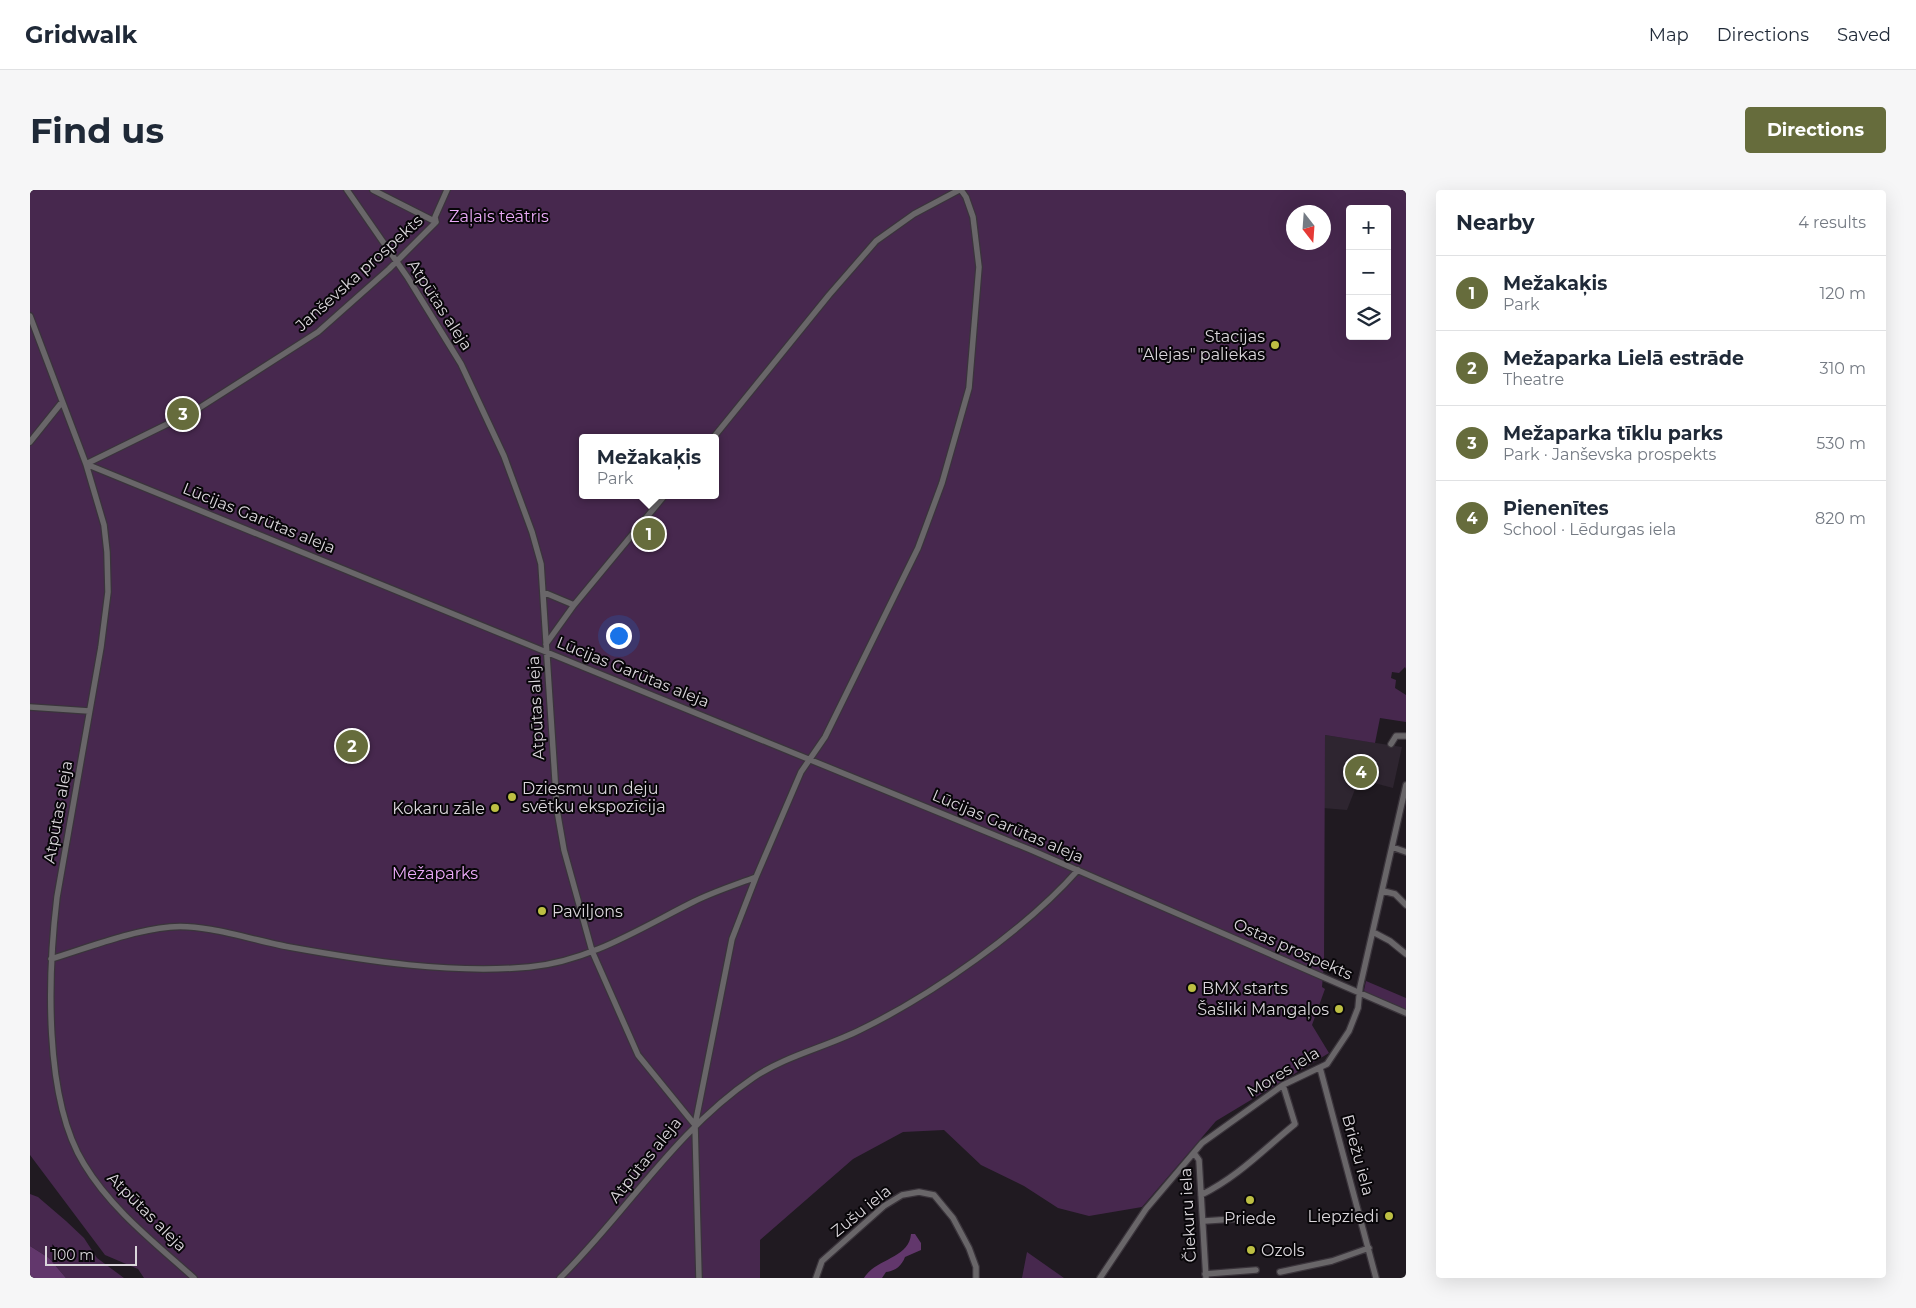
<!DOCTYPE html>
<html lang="en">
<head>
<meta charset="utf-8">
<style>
	body { margin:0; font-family:Montserrat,sans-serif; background:#f6f6f7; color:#1f2937 }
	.controls { position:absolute; right:15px; top:15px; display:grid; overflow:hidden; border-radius:5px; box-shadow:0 5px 20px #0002 }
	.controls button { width:45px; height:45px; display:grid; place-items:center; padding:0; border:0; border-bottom:1px solid #e0e1e3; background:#fff; color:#1f2937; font:25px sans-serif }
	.compass { position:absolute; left:1256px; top:15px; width:45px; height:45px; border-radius:50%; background:#fff; box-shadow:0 5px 20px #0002; rotate:163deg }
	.scale { position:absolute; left:15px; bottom:12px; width:92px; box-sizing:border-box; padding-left:5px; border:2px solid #dad6db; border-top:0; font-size:14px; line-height:18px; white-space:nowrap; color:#dad6db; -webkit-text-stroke:4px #080609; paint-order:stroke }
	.you { position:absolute; left:588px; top:445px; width:18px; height:18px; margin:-12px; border:4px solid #fff; border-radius:50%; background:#1a73e8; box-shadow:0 0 0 8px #1a73e833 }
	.badge { display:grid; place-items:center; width:32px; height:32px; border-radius:50%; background:#666c3c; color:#fff; font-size:16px; font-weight:700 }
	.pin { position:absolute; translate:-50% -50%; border:2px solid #fff; box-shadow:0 1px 5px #0006 }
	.popup { position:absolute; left:549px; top:244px; width:140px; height:65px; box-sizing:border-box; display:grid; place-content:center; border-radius:5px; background:#fff; filter:drop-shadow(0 1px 4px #0005); font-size:16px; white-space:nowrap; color:#747a83 }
	.popup b { font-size:19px; color:#1f2937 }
	.popup::after { content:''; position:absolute; left:50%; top:100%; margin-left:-10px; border:10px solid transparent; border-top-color:#fff }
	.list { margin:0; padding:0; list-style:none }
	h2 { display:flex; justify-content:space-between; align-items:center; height:65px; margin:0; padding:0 20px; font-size:21px }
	h2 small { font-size:16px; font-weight:400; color:#747a83 }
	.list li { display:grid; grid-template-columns:32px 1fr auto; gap:15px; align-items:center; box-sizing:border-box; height:75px; padding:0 20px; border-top:1px solid #e0e1e3 }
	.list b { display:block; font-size:19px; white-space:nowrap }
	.list p { margin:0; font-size:16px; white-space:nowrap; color:#747a83 }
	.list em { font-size:16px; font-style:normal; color:#747a83 }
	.icon { flex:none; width:28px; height:28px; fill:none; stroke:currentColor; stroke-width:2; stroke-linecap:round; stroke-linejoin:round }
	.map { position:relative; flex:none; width:1376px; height:1088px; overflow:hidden; border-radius:5px }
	header { display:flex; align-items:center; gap:30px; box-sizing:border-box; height:70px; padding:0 25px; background:#fff; border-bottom:1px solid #e0e1e3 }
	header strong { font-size:24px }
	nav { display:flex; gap:28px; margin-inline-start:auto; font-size:18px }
	.intro { display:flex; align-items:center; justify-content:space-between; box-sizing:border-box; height:120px; padding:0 30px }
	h1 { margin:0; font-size:35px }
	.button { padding:12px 22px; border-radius:5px; background:#666c3c; color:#fff; font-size:18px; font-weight:700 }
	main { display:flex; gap:30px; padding:0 30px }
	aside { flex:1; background:#fff; border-radius:5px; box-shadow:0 5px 20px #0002 }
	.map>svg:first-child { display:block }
	.built { fill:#2e2530 }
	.green { fill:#47284e; fill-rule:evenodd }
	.water { fill:#62376c }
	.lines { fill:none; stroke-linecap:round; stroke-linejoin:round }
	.street-casing { stroke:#3a343b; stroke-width:8 }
	.street { stroke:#696669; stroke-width:5.5 }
	.poi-dot { fill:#bdbf43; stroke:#080609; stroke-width:2 }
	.labels { text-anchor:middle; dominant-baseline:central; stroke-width:4; stroke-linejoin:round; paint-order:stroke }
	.park-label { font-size:16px; fill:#ebaaf9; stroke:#080609 }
	.street-label { font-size:16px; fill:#dad6db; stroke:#080609 }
	.poi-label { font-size:16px; fill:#dad6db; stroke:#080609; text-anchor:end }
</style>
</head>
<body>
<header>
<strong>Gridwalk</strong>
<nav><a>Map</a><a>Directions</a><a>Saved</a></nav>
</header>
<div class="intro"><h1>Find us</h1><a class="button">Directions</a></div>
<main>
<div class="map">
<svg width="1376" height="1088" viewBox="0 0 1376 1088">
	<rect width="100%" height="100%" fill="#201a21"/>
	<path class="built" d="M1295,545L1372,557L1363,598L1329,589L1317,620L1293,618Z"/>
	<path class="green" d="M0,0H1376V479L1375,477L1369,483L1362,482L1361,488L1366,490L1365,498L1376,505V532L1350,528L1345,553L1295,545L1294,774L1292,797L1295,799L1282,835L1299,863L1186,931L1112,1017L1059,1026L1028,1018L994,996L951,975L914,940L873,942L823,969L730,1050V1088H114L108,1079L75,1065L0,965ZM1320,19H1357V146H1320ZM1264,22H1294V52H1264ZM553,248H685V305H553Z
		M1336,791L1376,808V820L1335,802L1334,800Z
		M0,1004L8,1007L36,1031L54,1048L67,1068L94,1088H36L19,1068L0,1056Z
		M997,1062L1034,1088H992Z"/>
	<path class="water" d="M881,1044H885L891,1053V1060L875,1067C872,1075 866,1081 856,1082L852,1088H834C846,1068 879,1069 881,1044Z
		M0,1056L19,1068L36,1088H0Z"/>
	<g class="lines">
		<defs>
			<path id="street" d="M317,0L378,88L431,174L474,266L502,342L511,374L527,620L534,660L562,761L608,865L665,935
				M343,0L406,32
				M0,126L56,274L74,335L77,362L78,402L71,457L27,707C18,782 13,908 54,974C81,1019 125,1053 164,1088
				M683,248L799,105L846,51L884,24L929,0
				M0,252L32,212
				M56,274L1001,660L1376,823
				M56,274L166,220L288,142L359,79L406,32L405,27L417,0
				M513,402L544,415
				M516,454L544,415L635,305
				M0,517L59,521
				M1361,554L1366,546H1376
				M1362,657L1376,662
				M1353,701L1365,704L1376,715
				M1343,742L1360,751L1376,764
				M21,769C60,757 100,741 140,737C173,733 226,751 259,757C337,771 420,784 499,777C558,772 611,738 663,712C683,702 705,695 726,687
				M1290,878L1346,1088
				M1164,963L1169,970L1176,1088
				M1171,1005C1208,987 1234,959 1265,934L1253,895
				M1174,1031L1204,1029
				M1250,1082L1302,1071L1339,1058
				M1175,1084L1226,1080
				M530,1088C596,1023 645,941 723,888C755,866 796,857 830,840C902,805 995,740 1048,680
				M669,1088L665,935L702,749L726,687L771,582L795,547L888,358L912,293L939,198L949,77L943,27L936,7L931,0
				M786,1088L792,1071L854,1016L872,1005L889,1002L904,1005L923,1028L939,1058L946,1077V1088
				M1070,1088L1116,1019L1172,953L1253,895L1297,874L1319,841L1328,818L1330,797L1376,595"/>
		</defs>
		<use href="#street" class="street-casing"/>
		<use href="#street" class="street"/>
	</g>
	<g class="poi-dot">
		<circle cx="1245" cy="155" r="5"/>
		<circle cx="482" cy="607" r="5"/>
		<circle cx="465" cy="618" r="5"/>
		<circle cx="512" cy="721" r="5"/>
		<circle cx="1162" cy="798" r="5"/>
		<circle cx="1309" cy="819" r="5"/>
		<circle cx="1220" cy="1010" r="5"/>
		<circle cx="1359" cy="1026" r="5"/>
		<circle cx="1221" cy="1060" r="5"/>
	</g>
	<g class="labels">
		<g class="park-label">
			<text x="469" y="26">Zaļais teātris</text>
			<text x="405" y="683">Mežaparks</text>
		</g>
		<g class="street-label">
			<text transform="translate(329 83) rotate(-42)">Janševska prospekts</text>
			<text transform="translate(410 115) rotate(57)">Atpūtas aleja</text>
			<text transform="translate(229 328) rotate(22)">Lūcijas Garūtas aleja</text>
			<text transform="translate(603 482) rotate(22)">Lūcijas Garūtas aleja</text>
			<text transform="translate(506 518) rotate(-93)">Atpūtas aleja</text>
			<text transform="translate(28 622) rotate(-80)">Atpūtas aleja</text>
			<text transform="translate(978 636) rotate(23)">Lūcijas Garūtas aleja</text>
			<text transform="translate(1263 759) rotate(24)">Ostas prospekts</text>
			<text transform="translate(1253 882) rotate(-31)">Mores iela</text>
			<text transform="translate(1328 965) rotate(75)">Briežu iela</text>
			<text transform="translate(615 970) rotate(-51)">Atpūtas aleja</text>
			<text transform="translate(831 1021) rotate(-39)">Zušu iela</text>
			<text transform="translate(117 1022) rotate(45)">Atpūtas aleja</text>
			<text transform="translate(1158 1025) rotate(-93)">Čiekuru iela</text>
		</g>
		<g class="poi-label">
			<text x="1235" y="146">Stacijas<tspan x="1235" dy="18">"Alejas" paliekas</tspan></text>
			<text x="492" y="598" text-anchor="start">Dziesmu un deju<tspan x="492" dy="18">svētku ekspozīcija</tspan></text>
			<text x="455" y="618">Kokaru zāle</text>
			<text x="522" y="721" text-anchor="start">Paviljons</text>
			<text x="1172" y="798" text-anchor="start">BMX starts</text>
			<text x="1299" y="819">Šašliki Mangaļos</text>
			<text x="1349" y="1026">Liepziedi</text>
			<text x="1220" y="1028" text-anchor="middle">Priede</text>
			<text x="1231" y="1060" text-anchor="start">Ozols</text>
		</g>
	</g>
</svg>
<div class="controls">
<button>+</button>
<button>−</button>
<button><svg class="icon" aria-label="layers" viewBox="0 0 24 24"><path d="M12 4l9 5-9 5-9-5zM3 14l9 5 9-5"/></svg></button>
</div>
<svg class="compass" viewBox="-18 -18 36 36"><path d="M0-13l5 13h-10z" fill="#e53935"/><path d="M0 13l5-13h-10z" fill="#747a83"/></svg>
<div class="scale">100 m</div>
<div class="you"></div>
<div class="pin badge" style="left:619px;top:344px">1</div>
<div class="popup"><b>Mežakaķis</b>Park</div>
<div class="pin badge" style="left:322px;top:556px">2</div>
<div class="pin badge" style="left:153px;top:224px">3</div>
<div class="pin badge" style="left:1331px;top:582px">4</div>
</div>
<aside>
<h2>Nearby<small>4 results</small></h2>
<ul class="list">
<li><span class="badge">1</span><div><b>Mežakaķis</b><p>Park</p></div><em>120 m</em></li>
<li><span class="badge">2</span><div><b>Mežaparka Lielā estrāde</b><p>Theatre</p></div><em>310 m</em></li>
<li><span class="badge">3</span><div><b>Mežaparka tīklu parks</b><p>Park · Janševska prospekts</p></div><em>530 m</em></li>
<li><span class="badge">4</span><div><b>Pienenītes</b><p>School · Lēdurgas iela</p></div><em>820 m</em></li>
</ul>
</aside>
</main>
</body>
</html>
